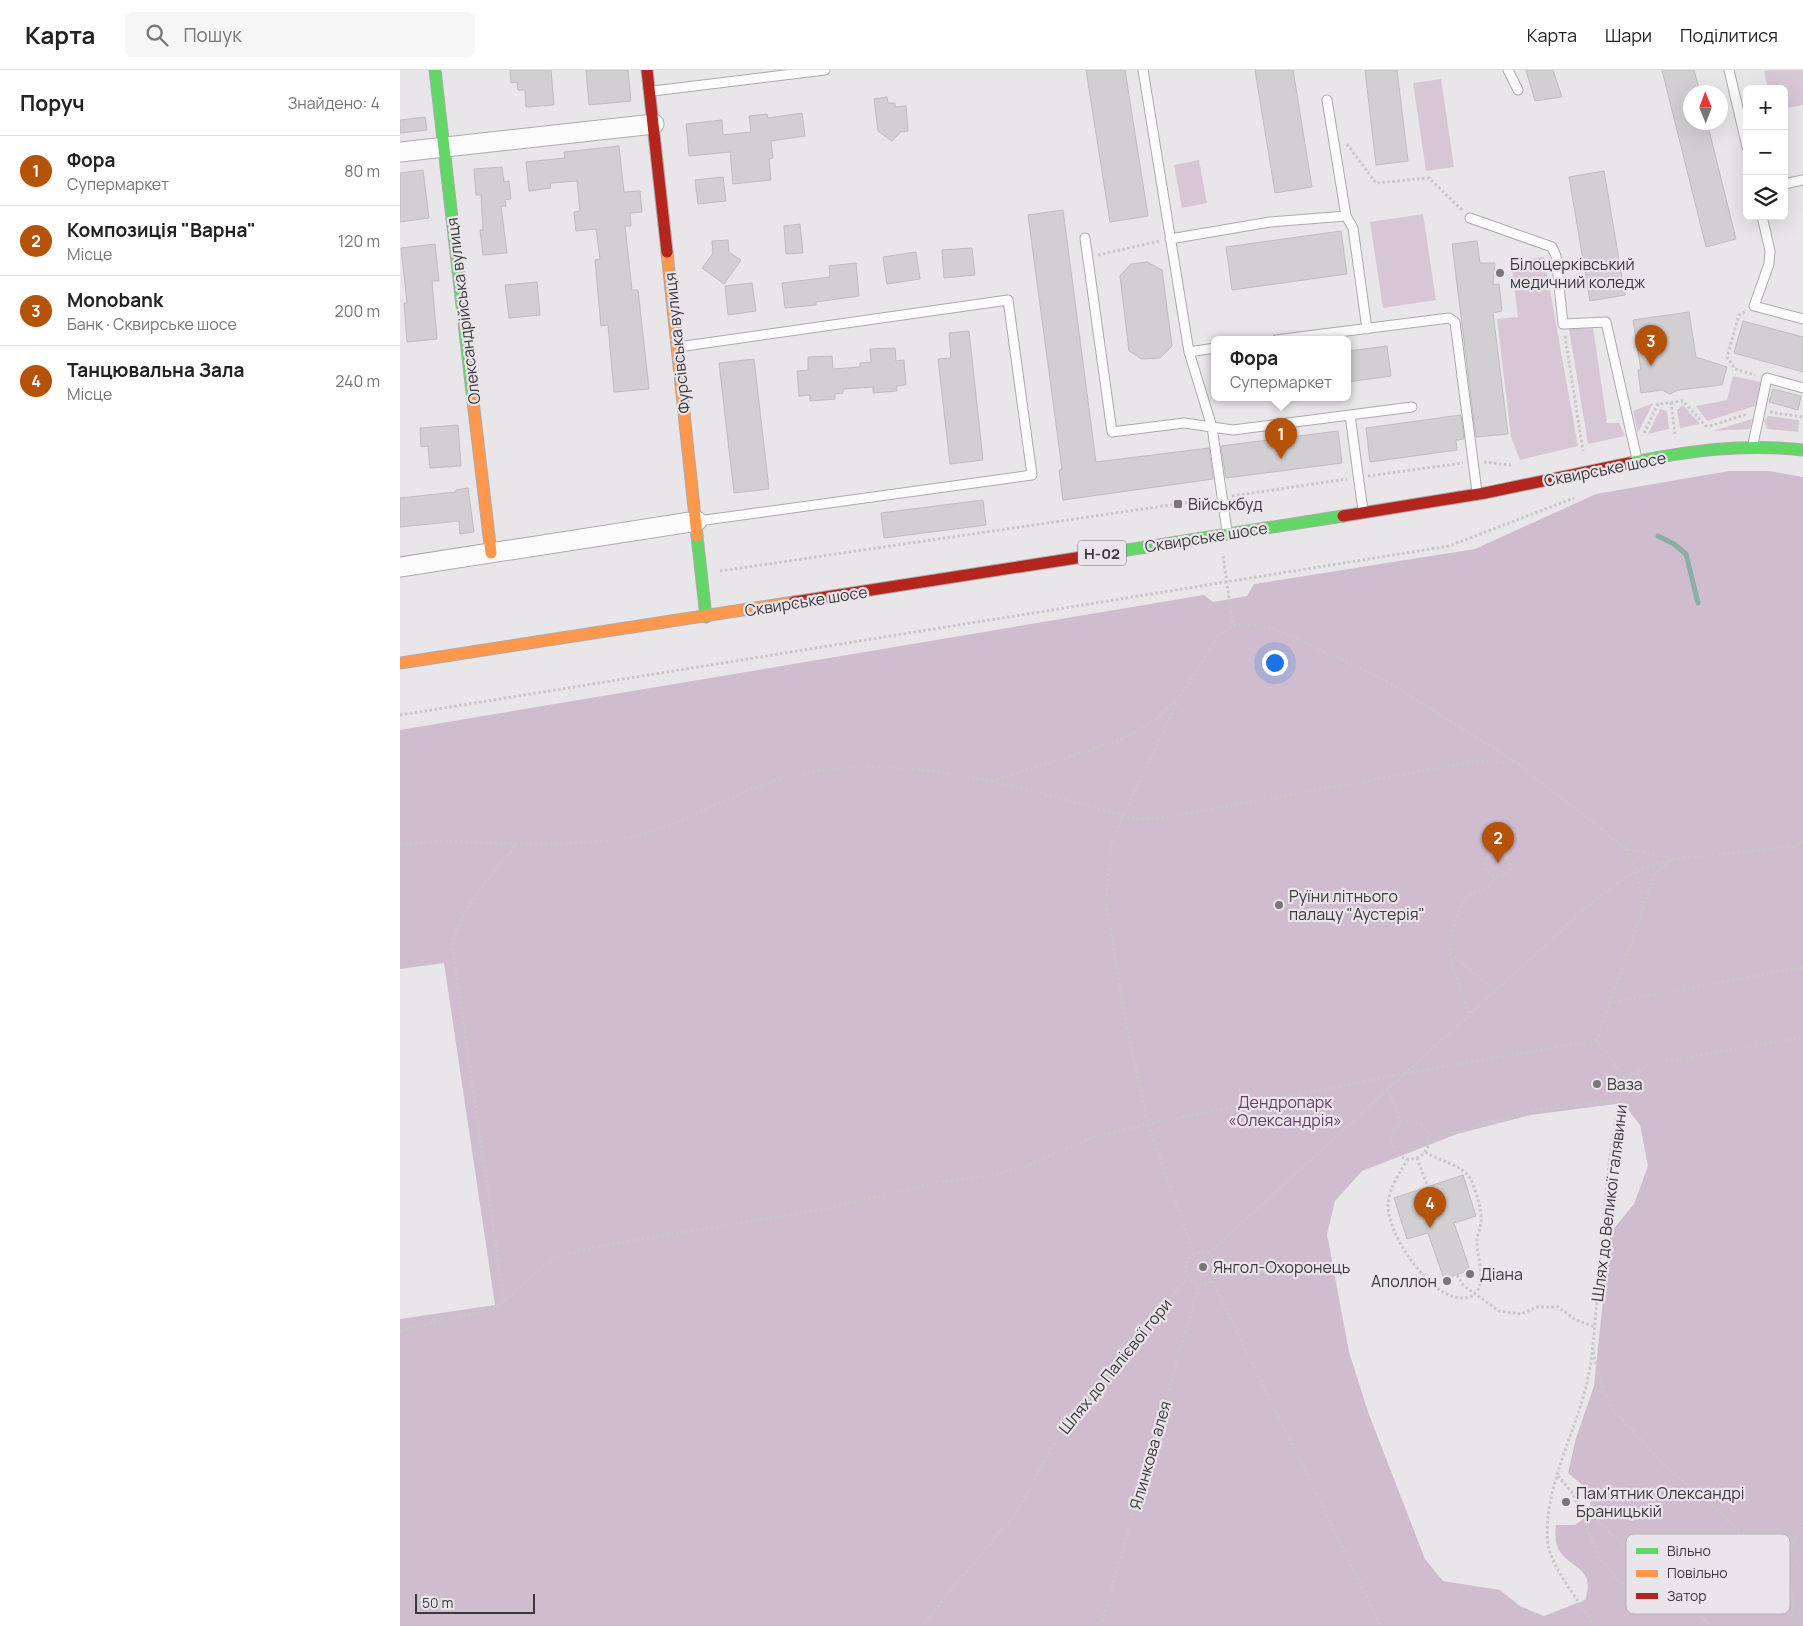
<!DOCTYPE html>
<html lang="uk">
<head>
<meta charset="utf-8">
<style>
	body { margin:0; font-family:Manrope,sans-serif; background:#f6f6f6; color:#222 }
	.controls { position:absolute; right:15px; top:15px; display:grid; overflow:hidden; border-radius:8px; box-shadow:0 5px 20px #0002 }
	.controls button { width:45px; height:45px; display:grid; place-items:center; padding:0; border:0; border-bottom:1px solid #e0e0e0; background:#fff; color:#222; font:25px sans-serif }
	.compass { position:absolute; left:1283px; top:15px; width:45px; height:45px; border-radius:50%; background:#fff; box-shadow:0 5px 20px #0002; rotate:359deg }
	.scale { position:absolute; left:15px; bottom:12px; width:120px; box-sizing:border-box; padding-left:5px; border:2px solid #3c393b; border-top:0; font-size:14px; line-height:18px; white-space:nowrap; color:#3c393b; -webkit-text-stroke:4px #eae5ea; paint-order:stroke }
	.you { position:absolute; left:874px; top:592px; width:18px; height:18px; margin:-12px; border:4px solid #fff; border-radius:50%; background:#1a73e8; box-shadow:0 0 0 8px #1a73e833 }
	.badge { display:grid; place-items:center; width:32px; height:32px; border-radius:50%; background:#b45309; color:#fff; font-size:16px; font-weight:700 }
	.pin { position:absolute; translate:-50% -41px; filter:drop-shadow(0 1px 2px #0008) }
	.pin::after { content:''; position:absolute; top:26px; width:18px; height:15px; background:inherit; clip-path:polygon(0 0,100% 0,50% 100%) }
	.popup { position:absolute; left:811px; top:266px; width:140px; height:65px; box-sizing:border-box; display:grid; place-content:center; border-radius:8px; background:#fff; filter:drop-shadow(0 1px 4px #0005); font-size:16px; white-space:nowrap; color:#767676 }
	.popup b { font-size:19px; color:#222 }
	.popup::after { content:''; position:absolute; left:50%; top:100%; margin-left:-10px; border:10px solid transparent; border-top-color:#fff }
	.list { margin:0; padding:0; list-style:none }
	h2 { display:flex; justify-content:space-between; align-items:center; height:65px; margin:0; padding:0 20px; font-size:21px }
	h2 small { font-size:16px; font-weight:400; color:#767676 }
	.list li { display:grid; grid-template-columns:32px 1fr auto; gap:15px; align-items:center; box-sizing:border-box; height:70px; padding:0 20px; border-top:1px solid #e0e0e0 }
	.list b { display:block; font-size:19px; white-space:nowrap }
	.list p { margin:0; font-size:16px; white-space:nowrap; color:#767676 }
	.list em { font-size:16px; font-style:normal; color:#767676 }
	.icon { flex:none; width:28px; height:28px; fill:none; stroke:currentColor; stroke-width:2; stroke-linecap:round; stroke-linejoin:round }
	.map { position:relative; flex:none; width:1403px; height:1556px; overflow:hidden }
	header { display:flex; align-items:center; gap:30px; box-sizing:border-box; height:70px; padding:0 25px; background:#fff; border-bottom:1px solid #e0e0e0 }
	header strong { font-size:24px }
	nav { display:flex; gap:28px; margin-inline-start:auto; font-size:18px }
	.search { width:350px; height:45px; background:#f6f6f6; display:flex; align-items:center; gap:12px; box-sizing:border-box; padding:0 18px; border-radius:8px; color:#767676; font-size:19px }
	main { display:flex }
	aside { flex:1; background:#fff }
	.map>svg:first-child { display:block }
	.green { fill:#d7c7d6 }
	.forest { fill:#d0bccf; fill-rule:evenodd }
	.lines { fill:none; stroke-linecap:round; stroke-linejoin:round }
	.stream { stroke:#8aafa5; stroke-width:5 }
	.building { fill:#d1cfd1; stroke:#bfbcbf }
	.lane-casing { stroke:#acaaac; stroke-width:11 }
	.street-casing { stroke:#acaaac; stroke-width:21 }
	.fast-casing { stroke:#acaaac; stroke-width:13 }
	.slow-casing { stroke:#acaaac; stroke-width:13 }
	.jam-casing { stroke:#acaaac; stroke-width:13 }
	.path { stroke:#c8c7c8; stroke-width:3; stroke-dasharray:2.5 2.5; stroke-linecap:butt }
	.lane { stroke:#fcfbfc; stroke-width:9 }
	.street { stroke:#fcfbfc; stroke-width:19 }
	.fast { stroke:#63d668; stroke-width:11 }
	.slow { stroke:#ff974d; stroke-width:11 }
	.jam { stroke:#b3261e; stroke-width:11 }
	.poi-dot { fill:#797678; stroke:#eae5ea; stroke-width:2 }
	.labels { text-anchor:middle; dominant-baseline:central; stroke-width:4.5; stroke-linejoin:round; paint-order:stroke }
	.shield { fill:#eae5ea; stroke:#706d70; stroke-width:1 }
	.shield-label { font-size:15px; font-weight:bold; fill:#3c393b }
	.poi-label { font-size:16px; fill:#3c393b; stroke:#eae5ea; text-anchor:start }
	.street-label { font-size:16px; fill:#3c393b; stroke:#eae5ea }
	.park-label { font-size:16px; fill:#693b68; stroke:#eae5ea }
	.key { fill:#eae5ea; stroke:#b6b1b6; stroke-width:1 }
	.key-label { font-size:14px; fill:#3c393b }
</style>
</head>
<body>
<header>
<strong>Карта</strong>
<div class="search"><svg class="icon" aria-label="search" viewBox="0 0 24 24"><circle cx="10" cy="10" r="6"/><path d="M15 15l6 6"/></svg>Пошук</div>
<nav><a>Карта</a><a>Шари</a><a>Поділитися</a></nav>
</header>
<main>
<aside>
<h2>Поруч<small>Знайдено: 4</small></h2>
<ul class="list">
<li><span class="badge">1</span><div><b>Фора</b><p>Супермаркет</p></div><em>80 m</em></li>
<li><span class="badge">2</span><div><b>Композиція &quot;Варна&quot;</b><p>Місце</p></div><em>120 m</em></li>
<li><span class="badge">3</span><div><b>Monobank</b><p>Банк · Сквирське шосе</p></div><em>200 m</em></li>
<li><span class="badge">4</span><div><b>Танцювальна Зала</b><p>Місце</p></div><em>240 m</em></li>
</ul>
</aside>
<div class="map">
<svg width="1403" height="1556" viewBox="0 0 1403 1556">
	<rect width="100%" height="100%" fill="#e9e6e9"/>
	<path class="green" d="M1369,0H1403V35L1384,39V19H1368L1364,1Z
		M1041,9L1054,97L1026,101L1013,13Z
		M799,90L807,133L782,138L774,95Z
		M1023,144L1036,230L983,238L970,152Z
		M1144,187L1178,376L1120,390L1111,367L1097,249L1118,247L1111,191Z
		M1193,257L1207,353H1219L1225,366L1188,374L1169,259Z
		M1333,306L1361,312L1355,336L1307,351L1296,336L1327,330Z
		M1253,333L1238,363L1233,341Z
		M1283,335L1300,354L1280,358L1277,340Z
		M1260,339L1267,341L1269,359L1248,364Z
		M1368,346L1399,350L1398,362L1367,359L1364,351Z
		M1352,349L1350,359L1312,361Z"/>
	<path class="forest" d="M1329,401H1369L1403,407V1556H0V1249L95,1235L44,893L0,899V660L804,525L813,532L847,526L854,514L1075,479L1196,424ZM1223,1033L1240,1055L1248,1096L1234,1134L1210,1163L1194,1316L1176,1368L1168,1403L1180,1413L1191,1426L1189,1445L1175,1455H1156C1149,1504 1200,1486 1185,1530L1144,1546L1120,1536L1100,1520L1043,1511L1025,1489L968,1342L949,1282L927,1164L935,1131L962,1101L1057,1064L1131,1045Z"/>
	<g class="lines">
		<path class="stream" d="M1258,466L1274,474L1286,484L1298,533"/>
	</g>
	<path class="building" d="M110,0H151L154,35L126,37L125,20H118L117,12L111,13Z
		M186,0H228L231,31L189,35Z
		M686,0H725L748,146L710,152Z
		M855,0H893L912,117L875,123Z
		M965,0H997L1008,91L976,95Z
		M1126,0H1153L1162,27L1135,31Z
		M1262,0H1294L1300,22H1290V52H1307L1336,169L1306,177Z
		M487,27L488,33H495V37L506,36L508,61L501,62L492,71L478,61L474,29Z
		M402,43L405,66L371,71L373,88L369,89L371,110L333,114L330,82L289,86L286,54L322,50L323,65L351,62L349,46L367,44L368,48Z
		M25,47L27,60L0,63V50Z
		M219,76L224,122L240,121L242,142L230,143L231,156H225L232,220H238L249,319L214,322L208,255L201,256L195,190L200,189L196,159L176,161L174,142L180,141L177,111L150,113L151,118L129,121L126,92L165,88L164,82Z
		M102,97L104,112L109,111L111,129L105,130L106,136H101L107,183L83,185L80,160H83L81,125H76L74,99Z
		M23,100L29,148L0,152V103Z
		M1204,101L1225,225L1190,231L1169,107Z
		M323,107L326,131L298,134L295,110Z
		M663,140L696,392L809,378L813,409L663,430L659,400L662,399L628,145Z
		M400,154L403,183L386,184L384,156Z
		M941,161L947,204L832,220L826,177Z
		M328,170L329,182L341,190L324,214L302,198L313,183L312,171Z
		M1077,171L1080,193H1095L1093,215L1099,214L1102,241L1093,243L1108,364L1076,367L1052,174Z
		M35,174L39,211H32L37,269L7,272L4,233H7L1,178Z
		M572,178L575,205L544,208L542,180Z
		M516,182L520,209L487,214L483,187Z
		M747,192L762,200L772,276L760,288L742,289L729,281L720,206L731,194Z
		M456,193L459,226L416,232V235L385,238L382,213L430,207L429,196Z
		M137,212L140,245L109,248L105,215Z
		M352,213L356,241L328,245L325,216Z
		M1289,242L1296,287L1327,297L1322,315L1278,320L1270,324L1262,320L1241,323L1238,300H1241L1233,250Z
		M1343,251L1403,267V302L1334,283Z
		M569,261L583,390L550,394L538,289L551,288L549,263Z
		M987,276L991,306L947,312V281Z
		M495,278L496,291L504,290L506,315L497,316V321L473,323V317L443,319V323L435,324V329L410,331V325L399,326L397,301L408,300V287L432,286L433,299L460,297V293L471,292L470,279Z
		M354,289L369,419L334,423L319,293Z
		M1373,319L1401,326L1398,340L1369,332Z
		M1061,345L1064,369L1056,370L1057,380L970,392L966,358Z
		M58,355L61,396L30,398L28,376L21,377L20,358Z
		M938,361L942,393L826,408L821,376Z
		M68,418L74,462L60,464L59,451L0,457V428L56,422V420Z
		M583,430L586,455L484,468L481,443Z
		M1063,1105L1076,1146L1054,1153L1070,1200L1044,1209L1028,1163L1007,1169L994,1128Z"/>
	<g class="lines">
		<defs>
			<path id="lane" d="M743,0L789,282L812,357L827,461
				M1108,0L1118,20
				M1329,0L1347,77
				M253,21L425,0
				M927,30L946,146L953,158L967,259
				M1384,114L1403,110
				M1362,146L1370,181L1369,194L1354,236L1403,249
				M1070,148L1152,177L1156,186L1163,254L1206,252L1237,389
				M685,168L712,362L784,353L833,360L1012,337
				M770,169L870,152L946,146
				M876,270L1049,248L1055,252L1077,422
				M278,277L608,230L632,405L298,451
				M789,282L815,278
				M950,345L963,441
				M1353,374L1367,308L1403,318"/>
			<path id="street" d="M0,82L254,54
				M0,497L297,451"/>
			<path id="fast" d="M35,0L73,331
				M1229,393C1287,381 1344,373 1403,380
				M297,466L306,547
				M708,483L943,446"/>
			<path id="slow" d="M267,182L297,466
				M73,331L91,483
				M0,593L394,532"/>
			<path id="jam" d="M247,0L267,182
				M943,446L1085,423L1229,393
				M394,532L708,483"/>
		</defs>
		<use href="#lane" class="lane-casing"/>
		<use href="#street" class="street-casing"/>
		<use href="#fast" class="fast-casing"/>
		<use href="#slow" class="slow-casing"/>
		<use href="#jam" class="jam-casing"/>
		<path class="path" d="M947,74L976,113L1029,108L1062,140
			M698,185L760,171
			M1345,242L1339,245L1327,287L1335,299L1355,305
			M1165,266L1183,381
			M1271,332L1275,364
			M1370,342L1403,347
			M1310,356L1347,344
			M1244,363L1258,334L1283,331L1307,357
			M1084,392L1111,395
			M968,406L1063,393
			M832,426L947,409
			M823,486L833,555
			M320,501L811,429
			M0,645L1049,476L1174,428
			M592,711L712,673L752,653L778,629
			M0,775C29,770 58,772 87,773C132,774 177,775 220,769C275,761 328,724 380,709C500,675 624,721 739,749L762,748L1077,691L1114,693
			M1226,779L1236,801L1243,833
			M1085 794a13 13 0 1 1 26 0a13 13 0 1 1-26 0Z
			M1050,883L1095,920
			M1209,933L1403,897
			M1069,943C1063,924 1054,904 1050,884C1048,871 1057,835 1068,827C1079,819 1089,821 1095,807
			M1225,1009L1247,996L1266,991L1403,967
			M987,1018L1002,1053
			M991 1070a19 19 0 1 1 38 0a19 19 0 1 1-38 0Z
			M1029,1067L1040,1066L1139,1039L1221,1030
			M1017,1088L1028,1117
			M1008,1089C1000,1102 989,1118 988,1134C986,1163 1032,1232 1065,1228C1092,1224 1076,1187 1077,1171C1077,1165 1080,1159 1081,1153C1082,1139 1076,1120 1070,1108C1062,1095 1038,1090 1025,1082
			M786 1198a16 16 0 1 1 32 0a16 16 0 1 1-32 0Z
			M809,1183L1198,827C1221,808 1243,795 1272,790
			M794,1184L748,1054L726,953L706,831L711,775L723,745L780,627L817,568L833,555H856L877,560L979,607L1117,693L1226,779L1275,789
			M1057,1205L1063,1215L1099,1241L1121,1244L1137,1237H1158L1176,1250L1195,1257
			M812,1211L981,1556
			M104,1231L52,875C62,835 92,805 117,774
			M0,1261L96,1238L134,1204L157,1187L195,1177L425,1139L539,1112L583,1107L623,1097L693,1067L748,1054L1002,1004L1197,970
			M1193,1282L1203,1320L1213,1340L1265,1396L1322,1444L1336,1459L1403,1496
			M1158,1406L1172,1422L1199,1487L1215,1507L1234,1527L1252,1556
			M1175,1430L1311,1556
			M521,1556L618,1440L661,1360L788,1207
			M701,1556L799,1214
			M1194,1556C1182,1534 1151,1498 1148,1474C1142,1422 1175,1364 1187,1313C1194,1282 1195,1248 1198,1216C1204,1148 1207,1076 1225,1009L1197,970L1254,807L1261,797L1275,789L1396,776L1403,771
			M1395,1556L1387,1487L1403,1452"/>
		<use href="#lane" class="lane"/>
		<use href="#street" class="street"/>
		<use href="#fast" class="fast"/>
		<use href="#slow" class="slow"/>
		<use href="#jam" class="jam"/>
	</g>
	<g class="poi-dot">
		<circle cx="1100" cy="203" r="5"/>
		<rect x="773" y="429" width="10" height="10" rx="2.5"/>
		<circle cx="879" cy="835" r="5"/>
		<circle cx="1197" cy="1014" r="5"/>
		<circle cx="803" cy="1197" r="5"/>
		<circle cx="1070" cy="1204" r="5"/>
		<circle cx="1047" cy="1211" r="5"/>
		<circle cx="1166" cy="1432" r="5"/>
	</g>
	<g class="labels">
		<rect class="shield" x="678" y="470.5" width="48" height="25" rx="4"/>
		<g class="shield-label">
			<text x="702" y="483">Н-02</text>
		</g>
		<g class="poi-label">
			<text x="1110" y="194">Білоцерківський<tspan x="1110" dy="18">медичний коледж</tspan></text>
			<text x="788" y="434">Військбуд</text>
			<text x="889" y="826">Руїни літнього<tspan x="889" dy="18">палацу "Аустерія"</tspan></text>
			<text x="1207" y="1014">Ваза</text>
			<text x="813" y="1197">Янгол-Охоронець</text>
			<text x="1080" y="1204">Діана</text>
			<text x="1037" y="1211" text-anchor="end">Аполлон</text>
			<text x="1176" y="1423">Пам'ятник Олександрі<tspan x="1176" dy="18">Браницькій</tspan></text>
		</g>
		<g class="street-label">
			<text transform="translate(63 241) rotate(-97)">Олександрійська вулиця</text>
			<text transform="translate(277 273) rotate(-96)">Фурсівська вулиця</text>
			<text transform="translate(1205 399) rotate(-11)">Сквирське шосе</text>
			<text transform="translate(806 467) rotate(-9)">Сквирське шосе</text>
			<text transform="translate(406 531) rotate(-9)">Сквирське шосе</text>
			<text transform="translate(1209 1133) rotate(-83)">Шлях до Великої галявини</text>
			<text transform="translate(715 1296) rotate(-51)">Шлях до Палієвої гори</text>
			<text transform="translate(750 1385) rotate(-74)">Ялинкова алея</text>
		</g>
		<g class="park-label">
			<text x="885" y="1032">Дендропарк<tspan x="885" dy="18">«Олександрія»</tspan></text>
		</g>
	</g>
	<rect x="1226" y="1464" width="164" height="80" rx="8" class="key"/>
	<rect x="1236" y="1478" width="22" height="6" fill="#63d668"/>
	<rect x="1236" y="1500" width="22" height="7" fill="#ff974d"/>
	<rect x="1236" y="1523" width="22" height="6" fill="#b3261e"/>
	<g class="key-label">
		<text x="1267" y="1486">Вільно</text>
		<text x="1267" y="1508">Повільно</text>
		<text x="1267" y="1531">Затор</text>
	</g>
</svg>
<div class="controls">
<button>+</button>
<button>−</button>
<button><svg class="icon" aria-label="layers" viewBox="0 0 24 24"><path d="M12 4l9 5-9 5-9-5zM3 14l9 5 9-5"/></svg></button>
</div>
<svg class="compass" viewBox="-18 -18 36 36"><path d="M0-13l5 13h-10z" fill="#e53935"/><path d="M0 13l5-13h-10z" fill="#767676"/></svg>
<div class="scale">50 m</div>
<div class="you"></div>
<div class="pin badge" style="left:881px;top:389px">1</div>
<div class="popup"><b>Фора</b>Супермаркет</div>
<div class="pin badge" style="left:1098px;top:793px">2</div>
<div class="pin badge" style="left:1251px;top:296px">3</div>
<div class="pin badge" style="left:1030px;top:1158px">4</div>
</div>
</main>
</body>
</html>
